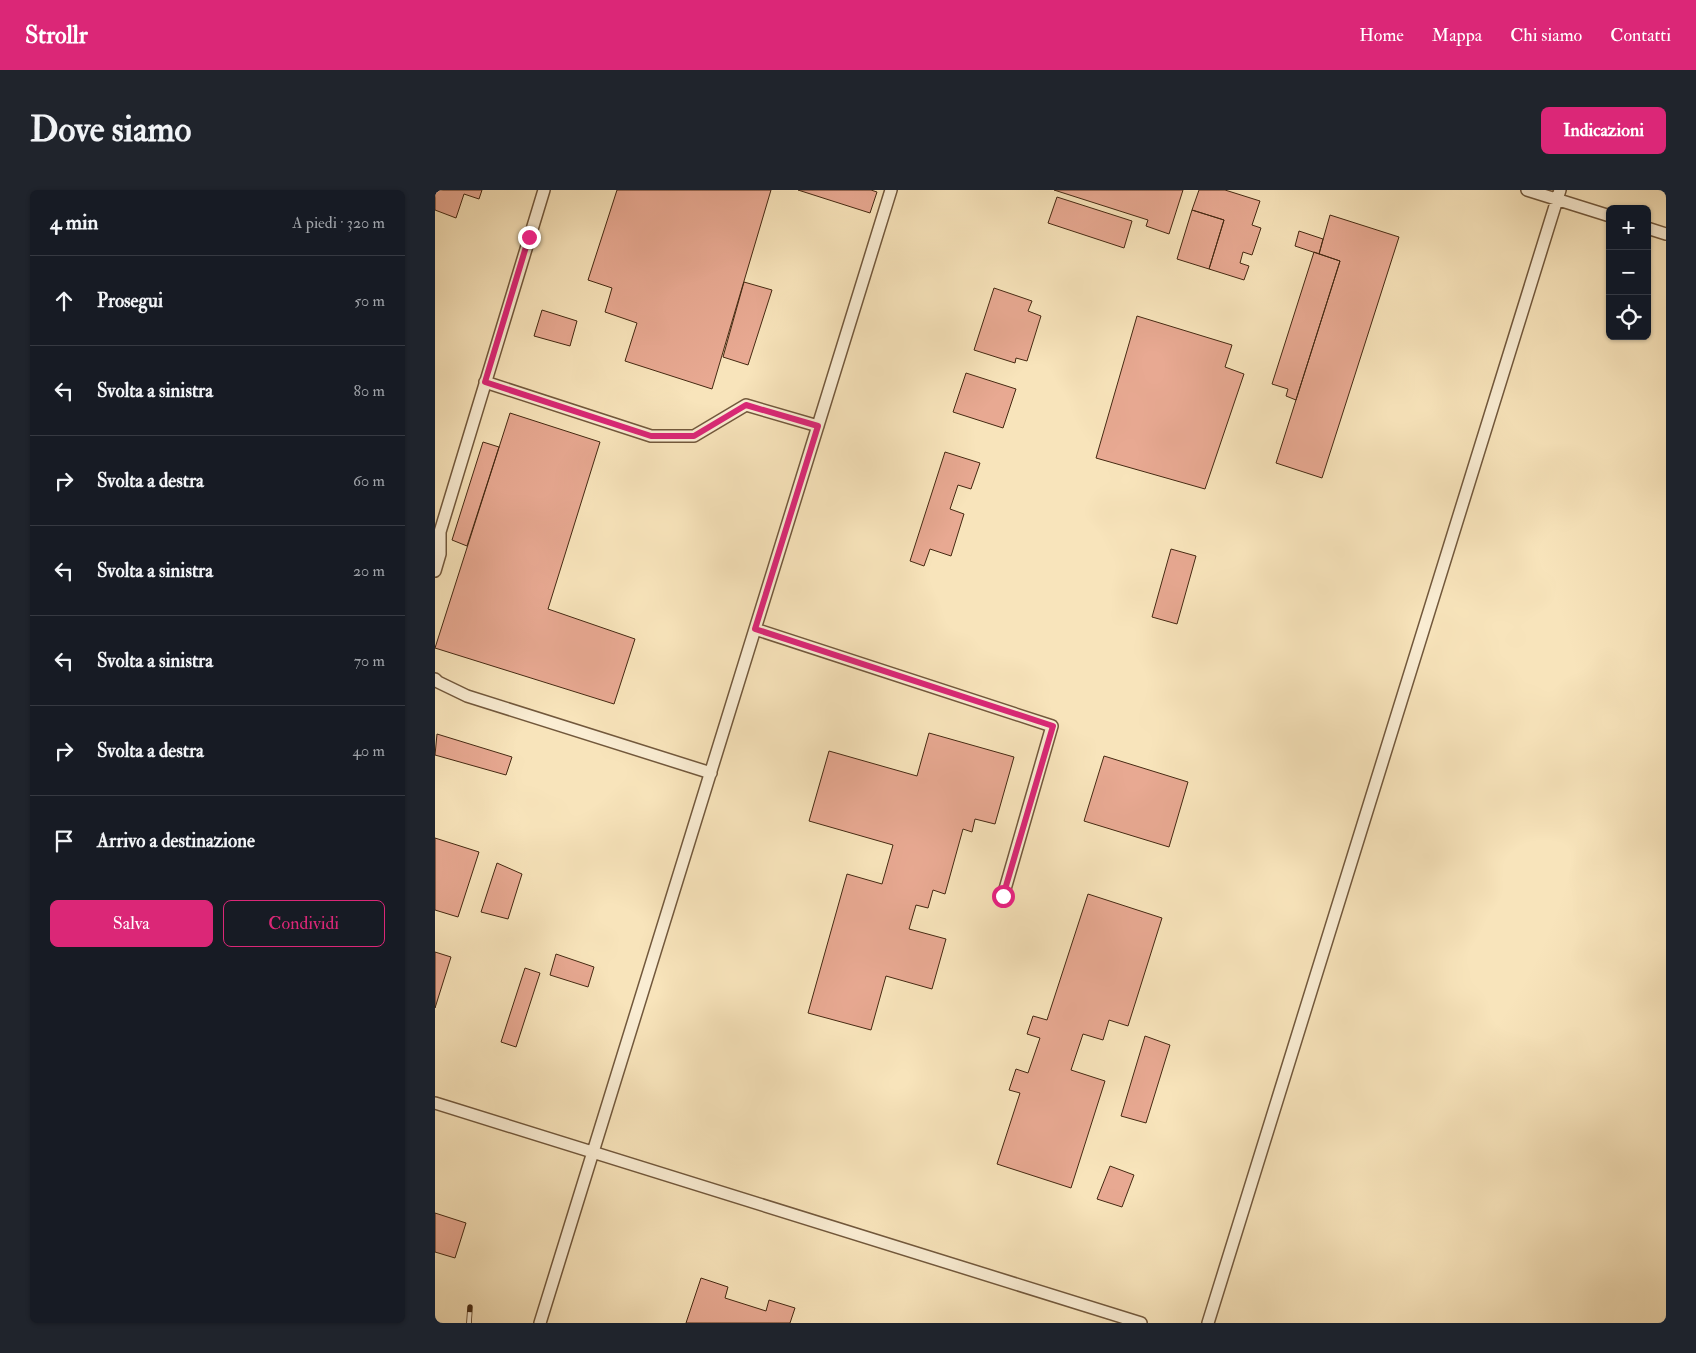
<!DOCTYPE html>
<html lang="it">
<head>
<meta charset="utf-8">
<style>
	body { margin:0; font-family:"IM FELL Double Pica",serif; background:#20242c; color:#f1f3f6 }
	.controls { position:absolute; right:15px; top:15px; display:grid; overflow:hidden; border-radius:8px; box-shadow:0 1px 4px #0004 }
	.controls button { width:45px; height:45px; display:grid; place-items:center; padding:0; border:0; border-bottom:1px solid #363941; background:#171b24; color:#f1f3f6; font:25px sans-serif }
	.stop { position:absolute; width:15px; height:15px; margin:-11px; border:4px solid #db2777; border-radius:50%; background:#fff }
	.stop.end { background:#db2777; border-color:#fff; box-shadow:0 1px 5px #0008 }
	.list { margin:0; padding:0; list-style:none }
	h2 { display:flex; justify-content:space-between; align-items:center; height:65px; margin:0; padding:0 20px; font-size:21px }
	h2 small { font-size:16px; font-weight:400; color:#9ea1a6 }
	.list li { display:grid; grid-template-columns:32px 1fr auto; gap:15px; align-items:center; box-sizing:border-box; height:90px; padding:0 20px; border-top:1px solid #363941 }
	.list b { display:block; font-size:19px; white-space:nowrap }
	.list em { font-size:16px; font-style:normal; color:#9ea1a6 }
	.actions { display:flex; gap:10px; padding:15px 20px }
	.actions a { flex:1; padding:11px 0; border:1px solid #db2777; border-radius:8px; text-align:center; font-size:18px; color:#db2777 }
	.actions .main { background:#db2777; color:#fff }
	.icon { flex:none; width:28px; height:28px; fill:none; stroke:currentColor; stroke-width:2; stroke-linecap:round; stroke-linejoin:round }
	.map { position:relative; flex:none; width:1231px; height:1133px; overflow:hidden; border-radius:8px }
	header { display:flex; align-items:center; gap:30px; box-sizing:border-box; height:70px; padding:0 25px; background:#db2777; color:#fff }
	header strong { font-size:24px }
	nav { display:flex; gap:28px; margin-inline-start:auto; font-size:18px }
	.intro { display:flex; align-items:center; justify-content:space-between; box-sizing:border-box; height:120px; padding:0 30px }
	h1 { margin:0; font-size:35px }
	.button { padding:12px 22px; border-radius:8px; background:#db2777; color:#fff; font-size:18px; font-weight:700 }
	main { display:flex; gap:30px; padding:0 30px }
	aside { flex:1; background:#171b24; border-radius:8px; box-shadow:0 1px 4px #0004 }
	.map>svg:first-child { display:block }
	.building { fill:#e8a992; stroke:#452912 }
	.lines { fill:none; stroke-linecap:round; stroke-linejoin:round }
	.lane-casing { stroke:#72583c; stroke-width:14 }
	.lane { stroke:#faedd3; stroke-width:11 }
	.rail-casing { stroke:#452912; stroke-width:5.5 }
	.rail { stroke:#faedd3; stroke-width:4; stroke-dasharray:11; stroke-linecap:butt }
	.route { stroke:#db2777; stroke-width:6 }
</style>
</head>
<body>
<header>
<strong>Strollr</strong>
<nav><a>Home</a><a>Mappa</a><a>Chi siamo</a><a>Contatti</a></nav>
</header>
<div class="intro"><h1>Dove siamo</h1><a class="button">Indicazioni</a></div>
<main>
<aside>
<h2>4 min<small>A piedi · 320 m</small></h2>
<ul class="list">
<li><svg class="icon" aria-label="ahead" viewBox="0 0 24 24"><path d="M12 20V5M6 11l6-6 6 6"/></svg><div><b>Prosegui</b></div><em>50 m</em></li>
<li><svg class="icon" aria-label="left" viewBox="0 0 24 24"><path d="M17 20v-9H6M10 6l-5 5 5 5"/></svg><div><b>Svolta a sinistra</b></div><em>80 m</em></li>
<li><svg class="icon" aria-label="right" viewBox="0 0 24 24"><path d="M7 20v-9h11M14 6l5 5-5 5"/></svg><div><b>Svolta a destra</b></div><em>60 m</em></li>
<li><svg class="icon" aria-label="left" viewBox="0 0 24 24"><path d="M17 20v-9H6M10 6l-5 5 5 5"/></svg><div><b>Svolta a sinistra</b></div><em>20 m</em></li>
<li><svg class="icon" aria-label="left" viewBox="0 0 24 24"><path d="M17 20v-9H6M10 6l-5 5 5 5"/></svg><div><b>Svolta a sinistra</b></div><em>70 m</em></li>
<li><svg class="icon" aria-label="right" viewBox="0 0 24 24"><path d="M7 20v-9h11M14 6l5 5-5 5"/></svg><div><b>Svolta a destra</b></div><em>40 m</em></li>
<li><svg class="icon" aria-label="arrive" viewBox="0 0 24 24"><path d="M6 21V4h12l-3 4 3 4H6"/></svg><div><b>Arrivo a destinazione</b></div></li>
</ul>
<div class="actions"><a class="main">Salva</a><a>Condividi</a></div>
</aside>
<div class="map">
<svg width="1231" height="1133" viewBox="0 0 1231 1133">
	<rect width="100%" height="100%" fill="#f8e4bb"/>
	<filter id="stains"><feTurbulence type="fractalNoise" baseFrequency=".004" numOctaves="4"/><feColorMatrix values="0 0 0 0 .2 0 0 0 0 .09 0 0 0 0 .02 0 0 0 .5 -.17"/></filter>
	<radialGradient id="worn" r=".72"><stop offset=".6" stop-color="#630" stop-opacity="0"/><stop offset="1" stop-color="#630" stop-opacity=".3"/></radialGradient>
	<path class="building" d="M0,0H47L44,9L29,4L21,28L0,20Z
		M182,0H336L277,199L190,171L202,133L170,122L177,98L153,90Z
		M363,0H436L442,2L435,23Z
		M619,0H748L734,44L711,36L713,30Z
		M764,0H790L825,11L817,35L826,38L817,65L808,62L805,73L814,76L809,90L774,79L789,30L757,20Z
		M622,7L697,31L689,58L613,33Z
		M757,20L789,30L774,79L742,69Z
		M895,25L964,47L887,288L841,273L905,71L884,64Z
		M864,41L888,49L884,64L860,56Z
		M879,62L905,71L861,210L851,206L853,199L837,194Z
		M309,92L337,100L313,175L288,167Z
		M559,98L597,111L593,121L606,126L592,171L581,168L580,173L539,160Z
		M107,120L142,131L135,156L99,146Z
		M702,126L797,155L790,177L809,184L770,299L661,268Z
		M531,183L581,199L568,238L518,222Z
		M75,223L165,252L113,419L200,449L179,514L0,458Z
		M48,252L64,257L32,356L17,350Z
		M510,262L545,273L536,299L523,295L515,319L529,324L516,366L495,359L489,376L475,371Z
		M736,359L761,366L742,434L717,427Z
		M494,543L579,567L560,634L540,629L537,642L528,639L510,704L498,700L493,718L481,715L474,739L511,749L497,799L451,786L436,840L373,823L412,684L447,694L458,655L374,631L394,561L482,586Z
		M2,544L77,567L71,585L0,565Z
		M669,566L753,592L734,657L649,631Z
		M0,648L44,662L23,727L0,720Z
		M62,673L87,684L73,729L46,722Z
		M653,704L727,728L693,836L674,830L668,850L648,844L636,880L670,891L636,998L562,974L585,903L574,900L581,879L593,883L605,848L592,844L598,826L612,830Z
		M0,762L16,767L0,818Z
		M121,764L159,777L153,797L115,785Z
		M90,778L105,783L81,857L66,852Z
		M710,846L735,855L711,933L686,926Z
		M675,976L699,985L687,1017L662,1009Z
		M0,1023L31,1033L20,1068L0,1062Z
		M266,1088L293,1097L290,1108L331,1121L334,1110L360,1118L355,1133H251Z"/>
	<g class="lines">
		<defs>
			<path id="lane" d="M1092,0L1175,26
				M1212,38L1231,44
				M50,192L216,246H259L311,215L383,236
				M0,381L5,364V342L109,0
				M320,439L617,536L568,706
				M0,489L3,492L32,506L276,583
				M0,913L706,1133
				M105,1133L456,0
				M773,1133L1125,0"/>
		</defs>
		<use href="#lane" class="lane-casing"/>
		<use href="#lane" class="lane"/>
		<defs>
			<path id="rail" d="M34,1133L35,1117"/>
		</defs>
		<use href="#rail" class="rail-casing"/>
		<use href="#rail" class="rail"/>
	</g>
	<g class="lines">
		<path class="route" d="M94,47L50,192L216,246H259L311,215L383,236L320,439L618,536L568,706"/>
	</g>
	<rect width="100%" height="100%" filter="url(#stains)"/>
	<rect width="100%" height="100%" fill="url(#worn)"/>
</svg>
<div class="controls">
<button>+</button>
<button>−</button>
<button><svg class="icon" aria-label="locate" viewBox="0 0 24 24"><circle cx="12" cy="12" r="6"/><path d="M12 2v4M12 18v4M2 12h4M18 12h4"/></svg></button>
</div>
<div class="stop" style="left:568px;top:706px"></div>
<div class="stop end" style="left:94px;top:47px"></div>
</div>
</main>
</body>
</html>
